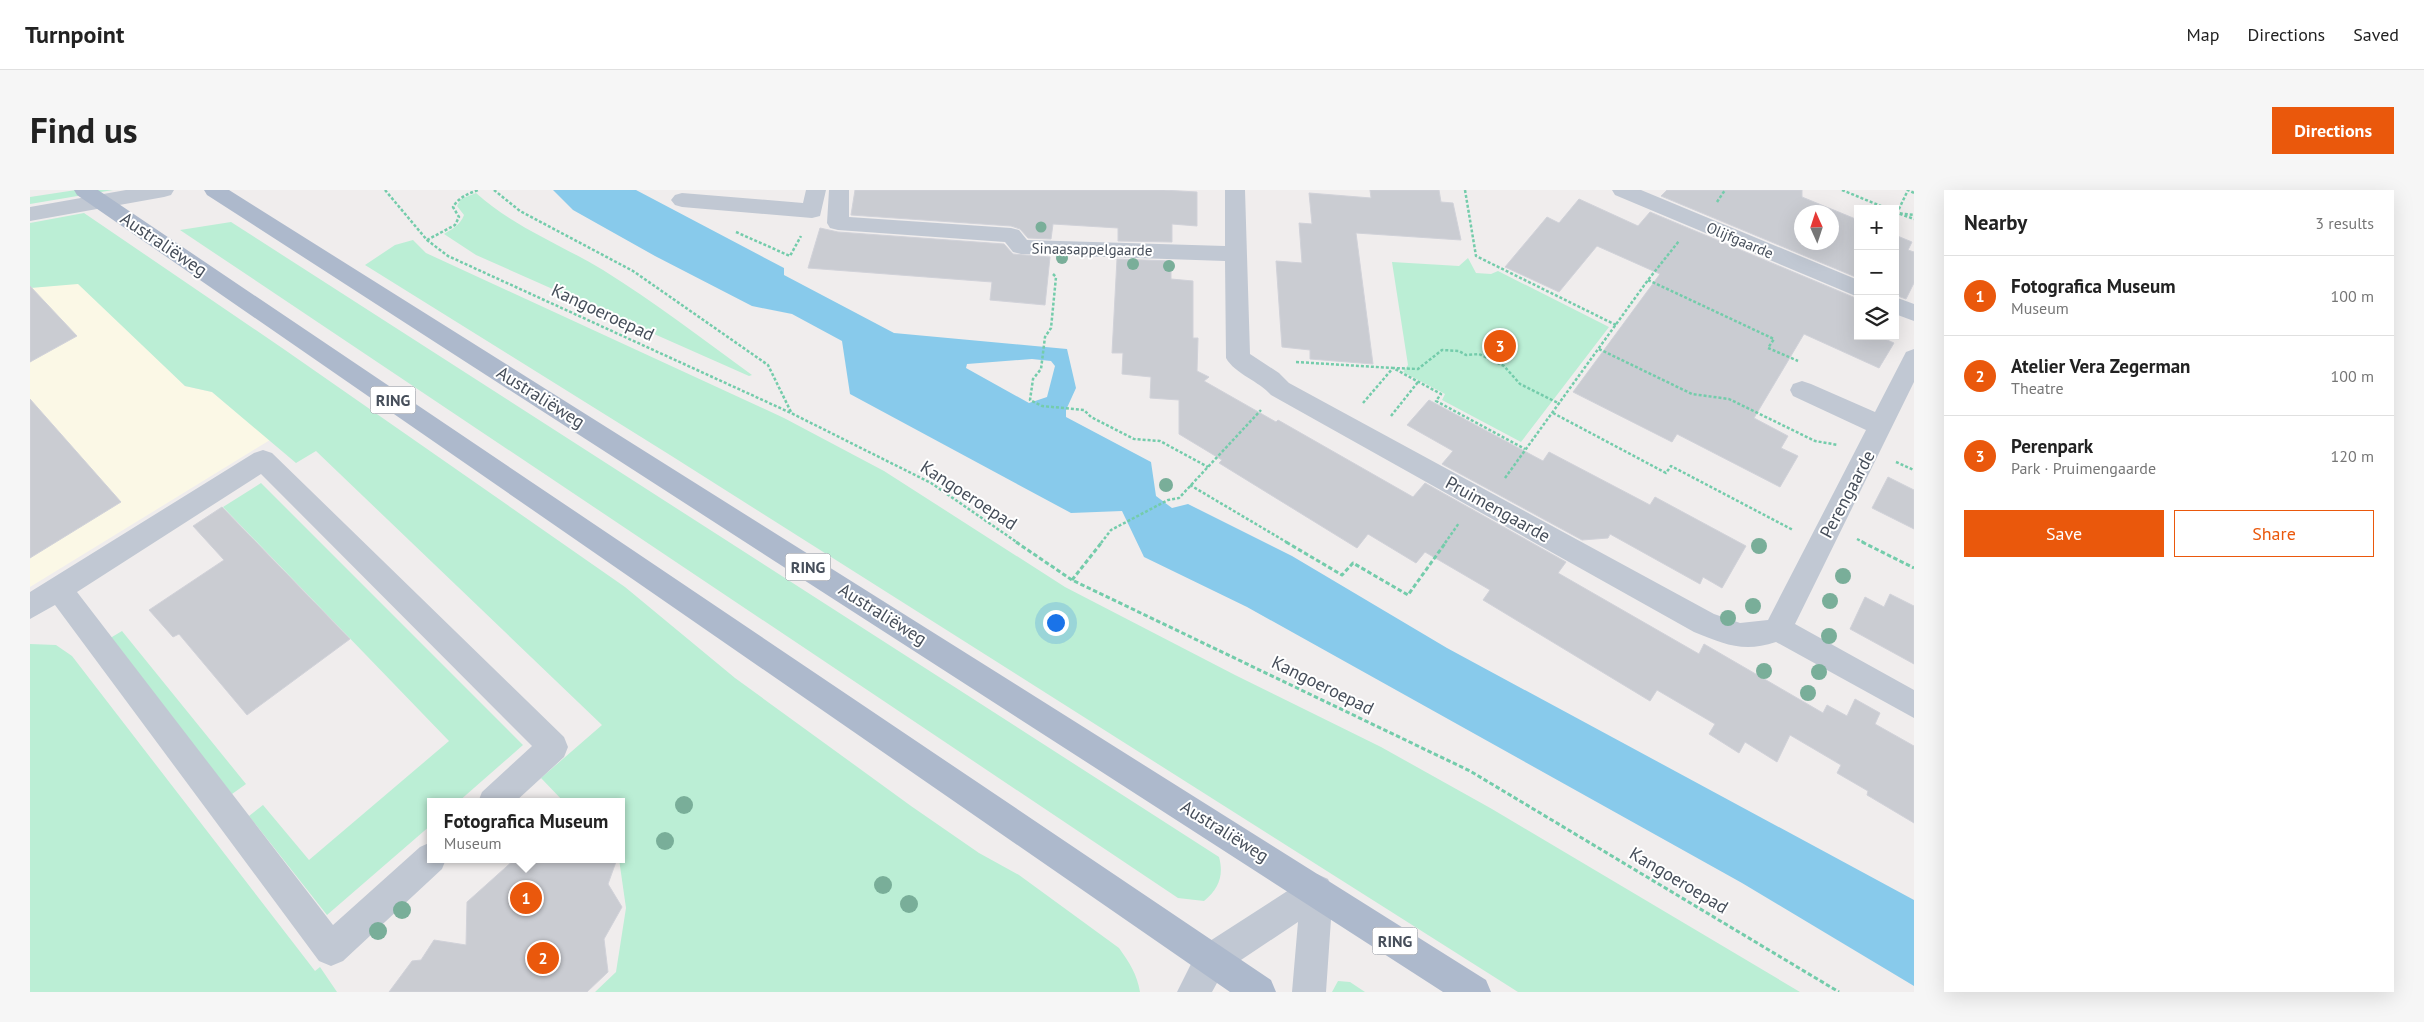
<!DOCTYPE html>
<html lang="en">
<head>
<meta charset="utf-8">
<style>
	body { margin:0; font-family:"PT Sans",sans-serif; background:#f6f6f6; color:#222 }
	.controls { position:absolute; right:15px; top:15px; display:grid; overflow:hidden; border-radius:0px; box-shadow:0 5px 20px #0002 }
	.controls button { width:45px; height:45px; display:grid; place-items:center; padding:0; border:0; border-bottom:1px solid #e0e0e0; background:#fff; color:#222; font:25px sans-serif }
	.compass { position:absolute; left:1764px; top:15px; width:45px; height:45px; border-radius:50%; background:#fff; box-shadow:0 5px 20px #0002; rotate:357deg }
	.you { position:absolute; left:1025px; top:432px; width:18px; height:18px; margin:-12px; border:4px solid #fff; border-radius:50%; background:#1a73e8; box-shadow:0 0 0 8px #1a73e833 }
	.badge { display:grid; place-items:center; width:32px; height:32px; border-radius:50%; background:#ea580c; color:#fff; font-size:16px; font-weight:700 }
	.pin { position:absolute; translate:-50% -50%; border:2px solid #fff; box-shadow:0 1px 5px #0006 }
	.popup { position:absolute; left:397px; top:608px; width:198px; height:65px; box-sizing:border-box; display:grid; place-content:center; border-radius:0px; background:#fff; filter:drop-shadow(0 1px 4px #0005); font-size:16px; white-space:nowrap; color:#767676 }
	.popup b { font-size:19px; color:#222 }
	.popup::after { content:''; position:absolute; left:50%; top:100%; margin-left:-10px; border:10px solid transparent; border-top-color:#fff }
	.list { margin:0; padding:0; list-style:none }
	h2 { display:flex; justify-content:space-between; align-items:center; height:65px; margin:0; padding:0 20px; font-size:21px }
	h2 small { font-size:16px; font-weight:400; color:#767676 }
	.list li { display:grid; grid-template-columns:32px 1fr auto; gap:15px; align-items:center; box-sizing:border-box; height:80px; padding:0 20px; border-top:1px solid #e0e0e0 }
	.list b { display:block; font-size:19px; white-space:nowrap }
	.list p { margin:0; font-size:16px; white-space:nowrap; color:#767676 }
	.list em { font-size:16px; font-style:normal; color:#767676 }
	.actions { display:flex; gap:10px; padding:15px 20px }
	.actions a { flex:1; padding:11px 0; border:1px solid #ea580c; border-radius:0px; text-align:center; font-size:18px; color:#ea580c }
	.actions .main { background:#ea580c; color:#fff }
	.icon { flex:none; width:28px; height:28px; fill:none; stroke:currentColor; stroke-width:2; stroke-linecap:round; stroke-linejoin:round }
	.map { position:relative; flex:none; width:1884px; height:802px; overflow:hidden; border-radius:0px }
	header { display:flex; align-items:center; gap:30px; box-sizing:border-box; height:70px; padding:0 25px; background:#fff; border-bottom:1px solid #e0e0e0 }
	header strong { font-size:24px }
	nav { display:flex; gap:28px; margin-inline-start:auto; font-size:18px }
	.intro { display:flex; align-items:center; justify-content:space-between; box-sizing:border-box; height:120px; padding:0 30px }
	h1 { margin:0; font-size:35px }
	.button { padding:12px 22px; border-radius:0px; background:#ea580c; color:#fff; font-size:18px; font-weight:700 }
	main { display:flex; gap:30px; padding:0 30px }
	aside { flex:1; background:#fff; border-radius:0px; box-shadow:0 5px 20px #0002 }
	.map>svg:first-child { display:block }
	.commercial { fill:#fbf8e6 }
	.green { fill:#bbeed5 }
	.water { fill:#88caeb; fill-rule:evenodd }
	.building { fill:#caccd2; stroke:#d1d2d9; fill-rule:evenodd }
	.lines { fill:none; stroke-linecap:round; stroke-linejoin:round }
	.path-far1 { stroke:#74ccab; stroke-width:2.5; stroke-dasharray:3 2; stroke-linecap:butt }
	.path { stroke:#74ccab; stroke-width:3; stroke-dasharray:4.5 2.5; stroke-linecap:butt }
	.minor { fill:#c1c8d3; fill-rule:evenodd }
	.major { fill:#adb9cc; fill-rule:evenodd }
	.tree { fill:#79ae99 }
	.labels { text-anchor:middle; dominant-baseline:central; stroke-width:4; stroke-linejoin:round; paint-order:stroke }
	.far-street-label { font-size:15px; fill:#464e5a; stroke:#fff }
	.shield { fill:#fff; stroke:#7e838c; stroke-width:1 }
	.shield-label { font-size:16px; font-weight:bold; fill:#464e5a }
	.street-label { font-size:18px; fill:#464e5a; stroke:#fff }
</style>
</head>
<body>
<header>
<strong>Turnpoint</strong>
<nav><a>Map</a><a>Directions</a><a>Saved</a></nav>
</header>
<div class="intro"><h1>Find us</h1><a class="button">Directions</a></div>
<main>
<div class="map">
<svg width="1884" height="802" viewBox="0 0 1884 802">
	<rect width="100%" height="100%" fill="#f0eded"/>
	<path class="commercial" d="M48,93L155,196L182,202L240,250L0,397V98Z"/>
	<path class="green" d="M46,0H83L0,14V7Z
		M446,3C484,37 530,54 573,80C624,112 673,149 722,185L719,186L446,65L414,44C424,38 430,35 434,25L427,16L431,9Z
		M54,23L255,160L595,397L705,488L881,616L949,663L989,685L1089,758C1099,772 1107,784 1110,802H565L586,782L596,718L589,669H591V612H534L511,588L572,535L286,261L266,273L182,202L155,196L48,94L0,98V33Z
		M201,32L1189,667C1194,685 1189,699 1174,711L1148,708L150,40Z
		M383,50L396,63L754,228L854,281L1035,397L1205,485L1351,557L1462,619L1770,802H1488L640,265L335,75L365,55Z
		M1438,68L1446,83L1461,84L1468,81L1579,137L1491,252L1412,210L1415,204L1373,182L1378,175L1362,72L1429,76Z
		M231,293L493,555L428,612H401V635L297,725L219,626L233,615L279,670L419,551L193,317Z
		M92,441L216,594L202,604L77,450Z
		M0,454L26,455L42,466L285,781L290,777L307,802H0Z
		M1308,791L1320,792L1335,802H1302Z"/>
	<path class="water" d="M523,0H606L754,78V85L864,143L1037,159L1046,198L1036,220V227L1121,272L1126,306L1142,318L1158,314L1262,366L1417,458L1884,710V796L1712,693L1217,417L1114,367L1092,321L1041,323L820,204L812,151L762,124L722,116L625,66L543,20ZM1002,169L1021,171L1025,176L1017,207L999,213L936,178L937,174Z"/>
	<path class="building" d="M825,0H1133L1167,2V36L1142,34V52L1088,51V38L1023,34L1021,49L998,48L990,39L981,36L821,25Z
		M1340,0H1409L1411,12L1423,13L1431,50L1326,43L1343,174L1280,169V160L1252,157L1246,71L1272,73L1269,33L1282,34L1279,3L1341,8Z
		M1637,0H1772V7L1828,30V88L1631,6ZM1772,22H1802V52H1772Z
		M1549,9L1608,36L1620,22L1828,109V146H1856L1855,149L1864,153L1849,178L1774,144L1724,228L1758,246L1751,258L1768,266L1750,297L1647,244L1642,252L1543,202L1630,84L1567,56L1529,102L1475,77L1517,27L1529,33Z
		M790,38L808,42L974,54L983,64L1020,67L1015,115L960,110L962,92L778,78Z
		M1865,45L1882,52L1878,60L1884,62V93L1876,109L1865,105Z
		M1087,69L1141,71V89L1163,91V148H1168L1167,181L1179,187L1174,191L1246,232L1248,230L1383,307L1395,293L1536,372L1528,383L1669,464L1674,454L1793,523L1797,515L1817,526L1825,509L1850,523L1845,534L1884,556V633L1837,605L1838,601L1807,583L1811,575L1760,545L1747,572L1715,552L1709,563L1679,544L1685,534L1627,500L1620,511L1453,410L1460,400L1395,362L1386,373L1338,344L1327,358L1189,273L1192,270L1149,244V210L1120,208L1121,187L1092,184L1093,163H1082Z
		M0,96L47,146L0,172Z
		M0,209L91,312L0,368Z
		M1399,210L1513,271L1519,262L1620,315L1625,307L1716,356L1692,398L1673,387L1670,394L1580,344L1578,348L1552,350L1412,274L1423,261L1377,235Z
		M1858,287L1884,300V339L1842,318Z
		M192,317L320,449L217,525L149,444L143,447L119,420L194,370L163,336Z
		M1860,404L1884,416V474L1820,439L1835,407L1854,417Z
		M485,669H587L578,694L592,717L574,749L578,782L557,802H359L382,771L391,770L404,750L436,755L437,712Z"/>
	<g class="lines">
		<path class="path-far1" d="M355,0L397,50L418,66L761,223L901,293L988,353
			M464,0L490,21L603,81L738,175L761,222
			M1435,0L1446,66L1586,135
			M1812,0L1858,19
			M1884,3L1878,0L1867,23L1884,25
			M1687,12L1695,0
			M1865,22L1884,29
			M706,42L760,66L771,46
			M397,50L425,35L429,27L423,17C429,7 438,4 448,0
			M1023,84L1026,87L1021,138L1015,147L1011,179L1003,189L1000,210L1012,216L1054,220L1061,227L1104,249L1130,251L1178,277
			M1618,90L1744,149L1738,158L1768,171
			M1569,159L1662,204L1699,209L1785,251L1808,255
			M1266,172L1363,178L1411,204L1406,211L1495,259
			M1333,213L1363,178L1388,179L1412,160L1429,161L1436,165L1449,164L1474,176L1490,194L1530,214
			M1523,223L1636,283L1641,276L1763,340
			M1361,226L1388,192
			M1866,272L1884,280
			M1475,288L1618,90L1649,51
			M1160,295L1258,353
			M1827,349L1835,353
			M1071,353L1081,340L1138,310L1149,308L1231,220
			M1415,353L1429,333"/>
		<path class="path" d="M986,352L1042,390L1440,581L1809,802
			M1256,352L1312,385L1323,373L1378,405L1416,352
			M1832,352L1884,378
			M1042,390L1072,352"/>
		<path class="minor" d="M96,0H144L141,5L134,7L0,31V17Z
			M776,0H796L790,26L782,28L652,17L645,15L641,10L645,5L652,3L773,13Z
			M799,0H819V27L981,38L989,40L997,50L1195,56V0H1215L1220,164L1249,183L1259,193L1684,424L1710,433L1738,430L1836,240L1763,206L1760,200L1763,194L1772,191L1781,194L1845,222L1876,162L1884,159V192L1765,434L1884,500V528L1746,452C1713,463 1694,454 1664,442L1241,205C1229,191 1205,184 1196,168L1195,71L991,64L983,62L975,52L808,40L800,38L797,33Z
			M1582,0H1611L1828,90V107L1585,5Z
			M1865,107L1884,114V131L1865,124Z
			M233,260L242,263L534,547L538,557L534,567L485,612H448L452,602L502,556L231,284L47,402L303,735L390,657L401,652V669H416L412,679L313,771L301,776L289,771L25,415L0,429V402L224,263Z
			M1287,684L1298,689L1303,700L1296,802H1262L1268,732L1193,782L1182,802H1147L1169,758L1276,689Z"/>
		<path class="major" d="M44,0H68L1241,790L1246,802H1200L47,5Z
			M174,0H199L1456,790L1461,802H1413L177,5Z"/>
	</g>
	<g class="tree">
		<circle cx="1011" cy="37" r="5.5"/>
		<circle cx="1032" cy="68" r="6"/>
		<circle cx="1103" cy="74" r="6"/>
		<circle cx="1139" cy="76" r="6"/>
		<circle cx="1136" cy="295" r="7"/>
		<circle cx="1729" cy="356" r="8"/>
		<circle cx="1813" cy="386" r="8"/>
		<circle cx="1800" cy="411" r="8"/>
		<circle cx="1723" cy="416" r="8"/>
		<circle cx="1698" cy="428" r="8"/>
		<circle cx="1799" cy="446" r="8"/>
		<circle cx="1734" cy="481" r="8"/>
		<circle cx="1789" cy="482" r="8"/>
		<circle cx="1778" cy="503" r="8"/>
		<circle cx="654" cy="615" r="9"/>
		<circle cx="635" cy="651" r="9"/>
		<circle cx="853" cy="695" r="9"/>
		<circle cx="879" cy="714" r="9"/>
		<circle cx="372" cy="720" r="9"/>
		<circle cx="348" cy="741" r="9"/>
	</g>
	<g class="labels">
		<g class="far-street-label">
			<text transform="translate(1710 50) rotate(23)">Olijfgaarde</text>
			<text transform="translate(1062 59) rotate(1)">Sinaasappelgaarde</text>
		</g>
		<g class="shield">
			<rect x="340.5" y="196.5" width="45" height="27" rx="4"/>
			<rect x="755.5" y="363.5" width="45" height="27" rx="4"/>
			<rect x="1342.5" y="737.5" width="45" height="27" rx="4"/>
		</g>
		<g class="shield-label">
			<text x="363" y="210">RING</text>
			<text x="778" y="377">RING</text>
			<text x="1365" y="751">RING</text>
		</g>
		<g class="street-label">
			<text transform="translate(134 54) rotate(34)">Australiëweg</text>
			<text transform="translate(573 122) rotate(25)">Kangoeroepad</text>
			<text transform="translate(511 207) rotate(32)">Australiëweg</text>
			<text transform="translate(1817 304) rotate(-62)">Perengaarde</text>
			<text transform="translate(939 305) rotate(33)">Kangoeroepad</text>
			<text transform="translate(1468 319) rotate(29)">Pruimengaarde</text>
			<text transform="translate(853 424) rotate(32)">Australiëweg</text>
			<text transform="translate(1293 495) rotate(26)">Kangoeroepad</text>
			<text transform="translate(1195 641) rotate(32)">Australiëweg</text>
			<text transform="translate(1649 690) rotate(31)">Kangoeroepad</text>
		</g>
	</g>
</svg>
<div class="controls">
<button>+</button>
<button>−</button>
<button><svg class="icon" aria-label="layers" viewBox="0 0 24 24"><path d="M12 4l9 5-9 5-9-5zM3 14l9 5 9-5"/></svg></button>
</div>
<svg class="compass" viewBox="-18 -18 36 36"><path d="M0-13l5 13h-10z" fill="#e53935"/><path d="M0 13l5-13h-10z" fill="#767676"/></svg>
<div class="you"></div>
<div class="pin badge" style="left:496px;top:708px">1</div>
<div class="popup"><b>Fotografica Museum</b>Museum</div>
<div class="pin badge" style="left:513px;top:768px">2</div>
<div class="pin badge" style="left:1470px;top:156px">3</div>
</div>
<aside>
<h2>Nearby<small>3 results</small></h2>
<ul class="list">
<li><span class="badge">1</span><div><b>Fotografica Museum</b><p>Museum</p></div><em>100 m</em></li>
<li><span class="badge">2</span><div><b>Atelier Vera Zegerman</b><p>Theatre</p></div><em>100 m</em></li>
<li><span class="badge">3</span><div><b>Perenpark</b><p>Park · Pruimengaarde</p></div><em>120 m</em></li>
</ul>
<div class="actions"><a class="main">Save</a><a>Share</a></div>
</aside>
</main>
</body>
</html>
